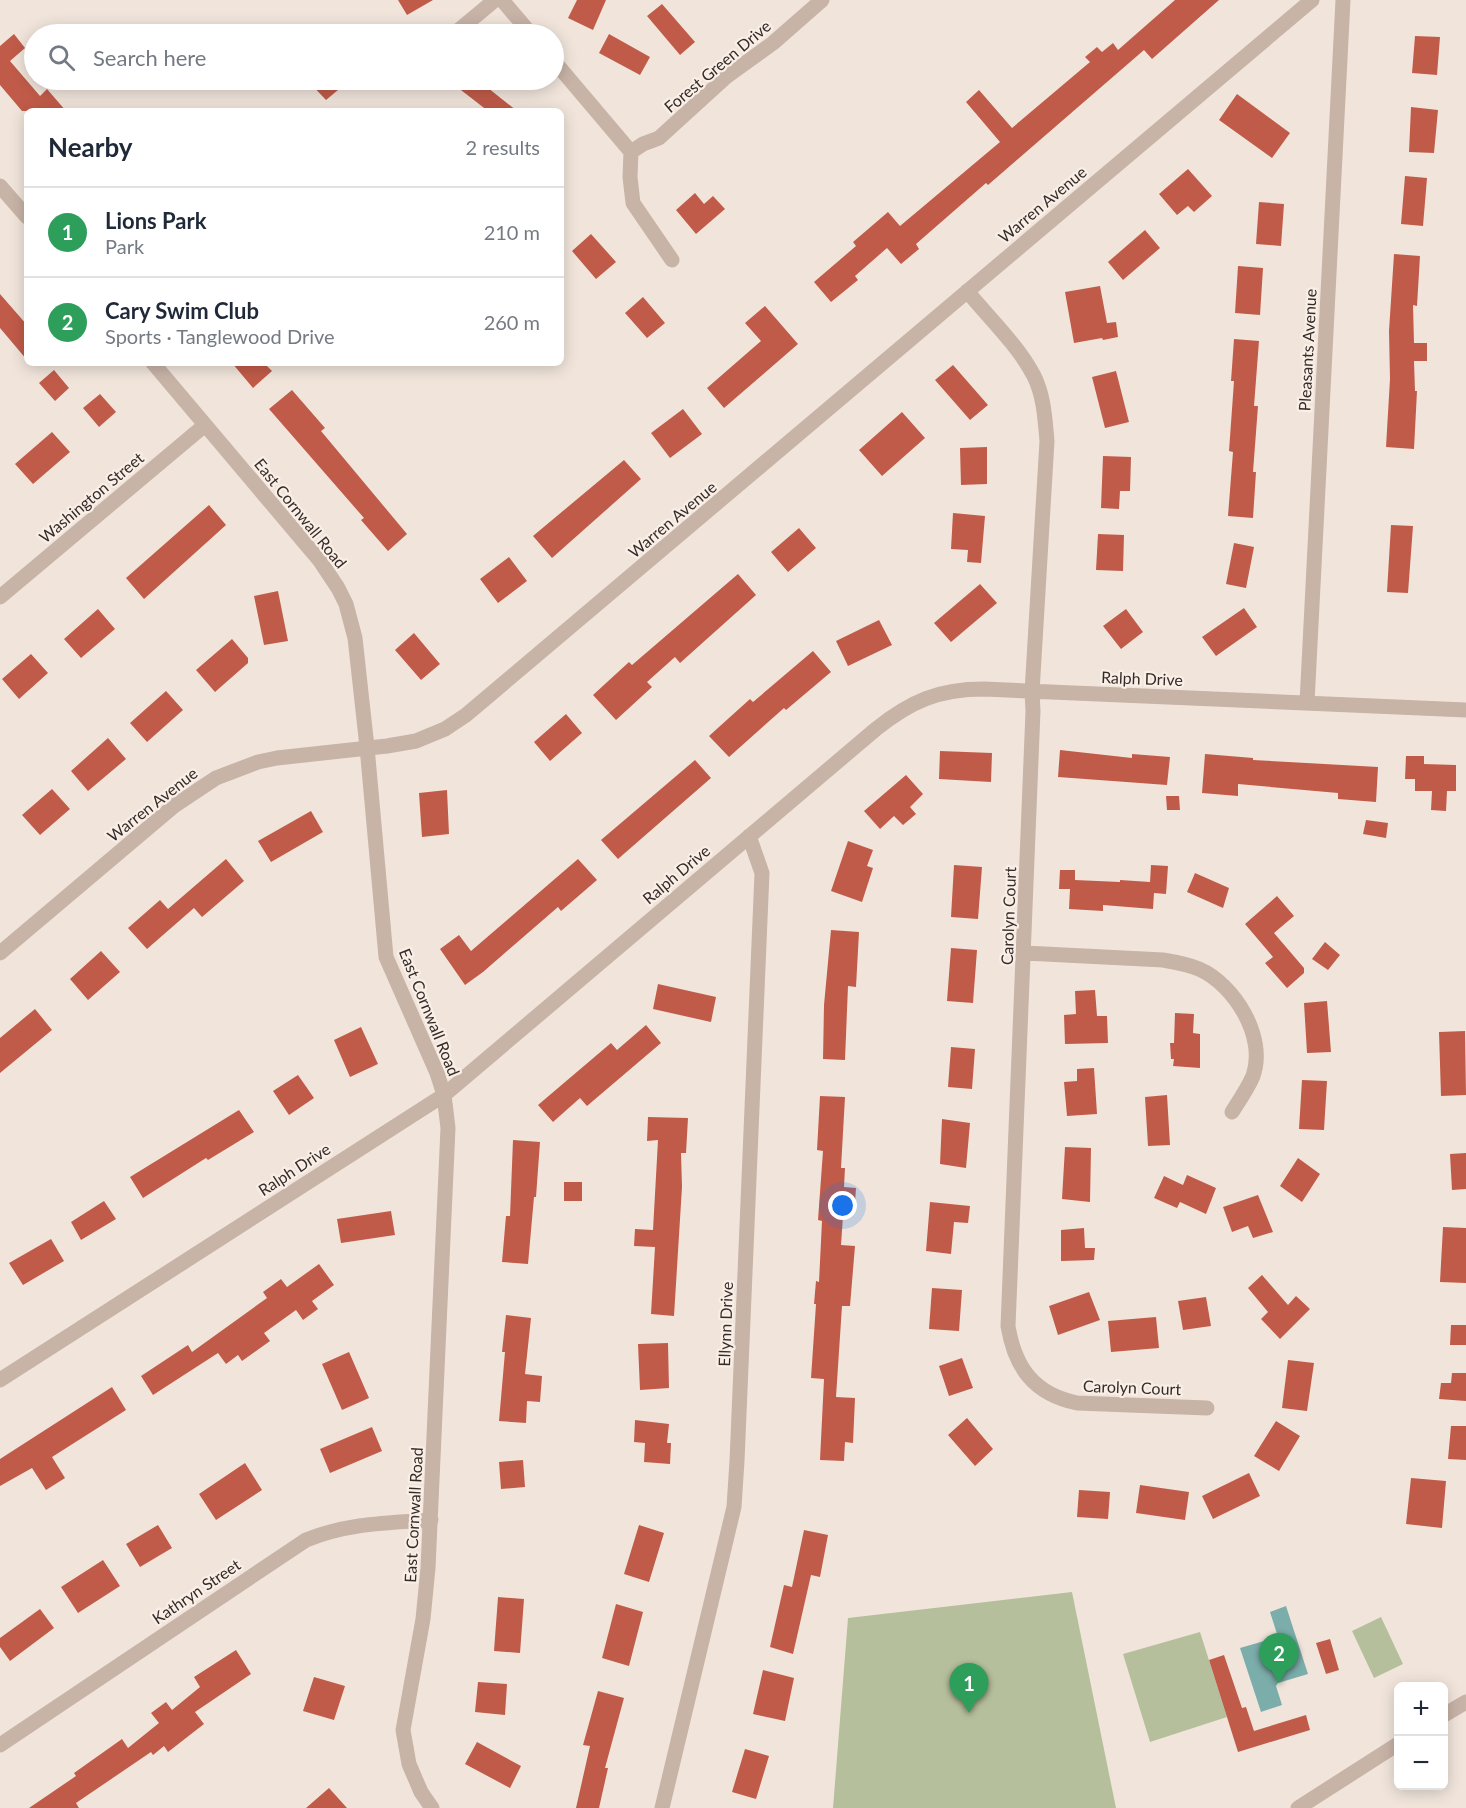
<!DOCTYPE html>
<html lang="en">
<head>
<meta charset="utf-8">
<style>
	body { margin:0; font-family:Lato,sans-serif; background:#f2f2f3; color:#1f2937 }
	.controls { position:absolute; right:18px; bottom:18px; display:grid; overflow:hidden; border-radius:9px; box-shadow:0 3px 15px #0003 }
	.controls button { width:54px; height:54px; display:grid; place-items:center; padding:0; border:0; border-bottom:2px solid #e0e1e3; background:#fff; color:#1f2937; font:30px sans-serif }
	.you { position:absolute; left:843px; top:1206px; width:21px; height:21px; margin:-15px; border:4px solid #fff; border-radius:50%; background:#1a73e8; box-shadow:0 0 0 9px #1a73e833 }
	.badge { display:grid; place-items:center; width:39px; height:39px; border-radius:50%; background:#7c3aed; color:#fff; font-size:20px; font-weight:700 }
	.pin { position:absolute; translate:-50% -50px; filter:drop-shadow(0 2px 3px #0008) }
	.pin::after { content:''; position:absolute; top:32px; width:21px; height:18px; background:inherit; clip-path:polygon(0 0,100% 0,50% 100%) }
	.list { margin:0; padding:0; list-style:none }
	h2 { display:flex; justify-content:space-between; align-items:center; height:78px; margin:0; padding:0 24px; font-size:26px }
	h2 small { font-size:20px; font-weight:400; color:#747a83 }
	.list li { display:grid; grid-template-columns:39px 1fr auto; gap:18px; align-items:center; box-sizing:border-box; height:90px; padding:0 24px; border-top:2px solid #e0e1e3 }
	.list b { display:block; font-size:22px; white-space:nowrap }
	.list p { margin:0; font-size:20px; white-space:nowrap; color:#747a83 }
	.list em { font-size:20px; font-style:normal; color:#747a83 }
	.icon { flex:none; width:33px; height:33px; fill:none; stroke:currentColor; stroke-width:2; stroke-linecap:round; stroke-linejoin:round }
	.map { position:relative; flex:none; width:1466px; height:1808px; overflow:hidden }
	.search { position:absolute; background:#fff; box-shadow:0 3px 15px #0003; left:24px; top:24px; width:540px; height:66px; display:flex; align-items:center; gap:15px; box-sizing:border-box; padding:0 21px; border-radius:33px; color:#747a83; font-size:22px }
	.panel { position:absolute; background:#fff; box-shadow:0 3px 15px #0003; left:24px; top:108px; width:540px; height:258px; border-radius:9px }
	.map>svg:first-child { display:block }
	.green { fill:#b6bf9c }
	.water { fill:#7badaa }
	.building { fill:#c15b49 }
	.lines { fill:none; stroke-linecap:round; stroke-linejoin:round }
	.minor { stroke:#c8b3a7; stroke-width:15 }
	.labels { text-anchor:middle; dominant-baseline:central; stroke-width:4.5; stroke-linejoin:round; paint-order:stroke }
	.street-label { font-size:16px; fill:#352b28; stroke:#f9efe7 }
</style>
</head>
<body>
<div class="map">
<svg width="1466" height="1808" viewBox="0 0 1466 1808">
	<rect width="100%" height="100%" fill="#f1e5db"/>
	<path class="green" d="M1072,1592L1116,1808H833L848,1618Z
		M1381,1617L1403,1664L1374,1678L1352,1631Z
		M1200,1632L1227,1717L1150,1742L1123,1654Z"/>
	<path class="water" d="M1286,1606L1308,1674L1278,1683L1276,1686L1282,1705L1261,1712L1240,1648L1278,1637L1270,1612Z"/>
	<path class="building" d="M398,0H433L407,15Z
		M577,0H606L593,30L568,18Z
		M1175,0H1219L1152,59L1144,50L988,185L986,183L916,244L919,249L901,264L887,248L855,276L858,280L831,302L814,282L856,246L853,242L888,212L900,226L1000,142L966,102L979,90L1012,128L1090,62L1085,57L1097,47L1102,52L1113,43L1118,50Z
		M662,4L695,42L680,55L647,16Z
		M14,34L25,48L10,61L40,96L47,89L66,111H22L0,85V46Z
		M609,34L650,57L640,75L599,53Z
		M1415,36L1440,37L1437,75L1412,73Z
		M307,80H350L326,100Z
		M448,80H478L517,111H488Z
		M1237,94L1290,133L1272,158L1219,120Z
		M1411,107L1438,110L1434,153L1409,152Z
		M1188,169L1212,196L1194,212L1188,206L1177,215L1159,194Z
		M1405,176L1427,178L1423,226L1401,224Z
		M695,193L704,204L713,196L725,209L696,234L676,210Z
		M1259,202L1284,204L1281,246L1256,244Z
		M1145,230L1160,248L1123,280L1108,262Z
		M591,234L616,262L596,279L572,251Z
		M1394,254L1420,256L1417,306L1413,305L1414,343H1427V361H1414L1415,391H1417L1414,449L1386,447L1390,379L1389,331Z
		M1238,266L1263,268L1260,315L1235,313Z
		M1100,286L1107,323L1116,322L1118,337L1103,340L1102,338L1074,343L1065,292Z
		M0,294L27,325V360L0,328Z
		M643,297L665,323L647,338L625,313Z
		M765,306L798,344L724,408L707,388L761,341L745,323Z
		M1234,339L1259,341L1254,406H1258L1253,472H1256L1253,518L1228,516L1233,452L1229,451L1234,381H1231Z
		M232,363H264L272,371L253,388Z
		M953,365L988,405L970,420L935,380Z
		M54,370L69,388L55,401L39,383Z
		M1116,371L1129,422L1105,428L1092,377Z
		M292,390L325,428L321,431L407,534L388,551L361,520L364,518L269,409Z
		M100,394L116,412L99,427L83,408Z
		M683,409L702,434L670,458L651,433Z
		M902,412L925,438L882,476L859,450Z
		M52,432L70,452L33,484L15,464Z
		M987,447V484L961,485L960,448Z
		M1103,456L1131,457L1130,491H1120L1119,509L1101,508Z
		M624,460L641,479L552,558L533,536Z
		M209,505L226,525L144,599L126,578Z
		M953,513L985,516L981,563L967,562L968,550L951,549Z
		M1391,525L1413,526L1408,593L1387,592Z
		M799,528L816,548L788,572L771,552Z
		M1098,534L1124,535L1123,571L1096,570Z
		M1234,543L1254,547L1246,588L1226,584Z
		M509,557L527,581L498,603L480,579Z
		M738,574L756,595L680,663L675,657L647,682L652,687L616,720L593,695L629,662L632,665Z
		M980,584L997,603L951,642L934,623Z
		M278,591L288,641L264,645L254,596Z
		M1244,608L1257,627L1216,656L1202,637Z
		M98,609L115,629L81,658L64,639Z
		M1126,609L1143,632L1121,649L1103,626Z
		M879,620L892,645L848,666L836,641Z
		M414,633L440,664L421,680L395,650Z
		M232,639L248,658V663L215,692L196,670Z
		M813,651L831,672L786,710L784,708L729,757L709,736L750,699L753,702Z
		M31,654L48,673L19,699L2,679Z
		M166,691L183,710L147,742L130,723Z
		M566,714L582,733L550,761L534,742Z
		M108,738L126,759L88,791L71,771Z
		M1060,750L1132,758V754L1170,757L1167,785L1058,777Z
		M940,751L992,753L991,782L939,779Z
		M1205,754L1253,758V760L1378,767L1376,802L1338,799V793L1238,784V796L1202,793Z
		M1406,756H1424V764L1456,765V791H1447L1446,811L1431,810L1432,791H1415V779H1405Z
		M695,760L711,778L618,859L601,840Z
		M906,775L923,794L910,807L916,814L903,825L894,816L880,829L864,811Z
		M52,789L70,809L40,835L22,815Z
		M447,790L449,834L422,837L419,793Z
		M1166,796H1179L1180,810H1167Z
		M311,811L323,832L271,862L258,841Z
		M1366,820L1388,823L1386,838L1363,834Z
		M848,841L873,850L867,866L873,868L862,902L831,891Z
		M226,859L244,881L202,917L194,908L147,949L128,928L160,900L168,909Z
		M578,859L597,880L561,911L558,907L483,972L465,985L440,949L459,935L471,951Z
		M954,865L982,867L978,919L951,917Z
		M1151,865L1168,866L1166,894L1154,893L1153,909L1103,905V911L1069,909L1070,889H1059L1060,870H1075V880L1120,882V880L1150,882Z
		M1195,873L1229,888L1223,908L1187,892Z
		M1277,896L1294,916L1274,933L1304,968V973L1287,988L1265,963L1273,957L1245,924Z
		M831,930L859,932L856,987L848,986L845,1060L823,1059L824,1005Z
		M1325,942L1340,955L1328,970L1312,959Z
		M951,948L977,950L973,1003L947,1001Z
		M101,951L120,972L88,1000L70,979Z
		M658,984L716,997L711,1022L653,1009Z
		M1095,990L1097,1016H1107L1108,1043L1065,1044L1064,1015L1076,1014L1075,991Z
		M1327,1001L1331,1052L1307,1053L1304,1003Z
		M35,1009L52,1030L0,1073V1038Z
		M1175,1013L1194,1014L1193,1033L1200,1034V1068L1173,1066L1174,1059H1171L1170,1043H1174Z
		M646,1025L661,1043L587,1106L580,1098L553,1122L538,1105L611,1043L617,1050Z
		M361,1027L378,1064L350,1077L334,1040Z
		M1465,1031L1466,1095L1441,1096L1439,1032Z
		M951,1047L975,1049L972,1089L948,1087Z
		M1094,1068L1097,1114L1067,1116L1064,1082L1077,1081V1069Z
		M298,1075L314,1098L289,1115L273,1091Z
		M1302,1080L1327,1081L1324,1130L1299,1129Z
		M1167,1095L1170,1145L1148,1146L1145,1097Z
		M820,1096L845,1097L841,1168H845L844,1187L856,1188L855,1203L844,1202L841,1245L855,1246L850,1306H842L836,1397L855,1398L853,1443L845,1442L844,1461L820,1460L824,1379L811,1378L816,1304H814L816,1281L819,1282L822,1221L818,1220L823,1151L817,1150Z
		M239,1110L254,1132L208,1160L206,1158L143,1198L130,1177Z
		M648,1117L688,1118L686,1153H681L682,1187L674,1316L651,1314L655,1247L634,1246L635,1229L653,1230L658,1140L647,1141Z
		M942,1119L970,1123L966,1168L940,1164Z
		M513,1140L540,1142L536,1197H534L528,1264L502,1262L506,1216H510Z
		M1065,1147L1091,1148L1090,1202L1062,1199Z
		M1466,1153V1189L1452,1190L1450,1154Z
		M1298,1158L1320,1174L1302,1202L1280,1186Z
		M1187,1175L1216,1188L1206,1214L1180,1202L1177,1208L1154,1198L1164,1176L1183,1185Z
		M564,1182H582V1201H564Z
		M1258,1195L1273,1232L1253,1238L1248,1226L1232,1232L1223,1207Z
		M104,1201L116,1219L81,1240L71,1222Z
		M930,1202L970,1206L968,1223L954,1222L951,1254L926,1251Z
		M391,1211L395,1235L341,1243L337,1219Z
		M1443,1227L1466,1228V1283L1440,1282Z
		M1084,1228L1085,1248H1095L1094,1260L1061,1261V1230Z
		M51,1239L64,1261L23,1285L9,1263Z
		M319,1264L334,1285L312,1301L318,1309L303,1320L296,1310L264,1333L270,1341L242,1361L238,1355L226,1364L218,1353L153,1395L141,1376L188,1345L192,1352L267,1298L263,1292L281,1279L287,1287Z
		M1262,1275L1288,1305L1296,1296L1310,1309L1280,1339L1261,1319L1268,1312L1248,1288Z
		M932,1288L962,1290L959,1331L929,1329Z
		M1089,1292L1100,1320L1058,1335L1049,1306Z
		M1206,1297L1211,1326L1183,1330L1178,1301Z
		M506,1315L531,1318L525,1374L542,1376L540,1402L527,1401L526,1423L499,1421L505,1352H502Z
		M1156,1317L1159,1348L1111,1352L1108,1321Z
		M1451,1325H1466V1345H1450Z
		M668,1343L669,1388L640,1390L638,1344Z
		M349,1352L369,1398L342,1410L322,1364Z
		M962,1358L973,1388L949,1396L939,1366Z
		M1288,1360L1314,1363L1307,1411L1282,1408Z
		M1452,1373H1466V1401L1439,1399L1441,1383H1451Z
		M112,1387L126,1410L52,1457L65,1478L46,1490L32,1468L0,1486V1459Z
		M967,1418L993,1449L975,1466L948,1435Z
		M635,1420L669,1424L667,1443H671L670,1464L644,1462L645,1443L634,1442Z
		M1276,1421L1300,1436L1279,1471L1254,1456Z
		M1451,1426H1466V1460L1448,1459Z
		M372,1427L382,1451L330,1473L320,1449Z
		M523,1460L525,1487L501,1489L499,1462Z
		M245,1463L262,1490L216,1520L199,1494Z
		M1249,1473L1260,1496L1213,1519L1202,1496Z
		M1411,1478L1446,1481L1442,1528L1406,1524Z
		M1140,1485L1189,1492L1185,1520L1136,1513Z
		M1079,1490L1110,1492L1108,1519L1077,1517Z
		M158,1525L172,1548L140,1567L126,1544Z
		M639,1525L664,1533L649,1582L624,1574Z
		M804,1530L828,1535L820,1577L811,1575L793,1654L770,1647L784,1585L792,1587Z
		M103,1560L120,1586L78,1613L61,1587Z
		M498,1597L524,1599L520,1653L494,1651Z
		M616,1604L643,1612L629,1666L602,1658Z
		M40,1609L54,1628L10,1661L0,1647V1638Z
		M1330,1639L1339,1670L1326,1674L1316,1643Z
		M236,1650L251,1674L195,1712L204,1724L168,1752L164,1746L153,1755L151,1752L76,1803L79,1808H29L76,1776L74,1773L122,1739L128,1748L159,1723L151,1713L166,1702L172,1710L200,1687L194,1677Z
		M1224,1655L1242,1708L1246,1707L1254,1731L1306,1715L1310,1730L1238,1752L1209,1660Z
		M763,1670L794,1678L785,1721L753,1714Z
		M314,1677L345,1686L334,1720L303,1711Z
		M478,1682L507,1684L505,1715L475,1712Z
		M598,1691L624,1698L605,1768H608L599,1808H576L590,1746L583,1745Z
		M477,1742L521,1766L510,1788L465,1764Z
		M745,1749L769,1756L756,1799L732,1792Z
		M329,1788L347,1808H306Z"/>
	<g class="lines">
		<path class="minor" d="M502,0L531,34
			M454,34L495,0
			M554,61L631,152L630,177L633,203L672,260
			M631,152L643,144L659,138L726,77L773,43L822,0
			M0,186L27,217
			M967,291C989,318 1018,345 1034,376C1044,396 1045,419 1047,441L1032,692L1033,711L1008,1326C1015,1368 1034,1394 1077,1403L1207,1408
			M153,363L320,561L338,588L346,604L355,638L367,747L386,957L437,1073L444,1095L448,1128L428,1568L423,1619L403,1730L409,1764L421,1792L432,1808
			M0,597L205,425
			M1307,703L1343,0
			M0,953L174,806L216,778L258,762L277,758L387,746L416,741L445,729L466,715L1312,0
			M1025,953L1163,960C1175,962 1187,964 1199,969C1234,984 1267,1037 1253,1076C1248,1088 1239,1101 1232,1112
			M0,1380L444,1095L876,729C911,701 939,689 984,689L1466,710
			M1444,1715L1466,1702
			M0,1745L306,1540C348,1523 387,1523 431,1520
			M662,1808L734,1507L737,1461L762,873L749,836
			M1298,1808L1398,1744"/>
	</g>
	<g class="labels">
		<g class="street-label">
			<text transform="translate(717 66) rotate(-40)">Forest Green Drive</text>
			<text transform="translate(1042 204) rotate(-40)">Warren Avenue</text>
			<text transform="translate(1307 350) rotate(-87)">Pleasants Avenue</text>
			<text transform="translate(91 497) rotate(-40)">Washington Street</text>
			<text transform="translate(301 513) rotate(51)">East Cornwall Road</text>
			<text transform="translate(672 519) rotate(-40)">Warren Avenue</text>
			<text transform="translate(1142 678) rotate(2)">Ralph Drive</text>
			<text transform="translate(152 804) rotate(-38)">Warren Avenue</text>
			<text transform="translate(676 874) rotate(-40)">Ralph Drive</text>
			<text transform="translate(1008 916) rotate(-88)">Carolyn Court</text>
			<text transform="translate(430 1012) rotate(68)">East Cornwall Road</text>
			<text transform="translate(294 1169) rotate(-33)">Ralph Drive</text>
			<text transform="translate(725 1324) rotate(-88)">Ellynn Drive</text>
			<text transform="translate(1132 1387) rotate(2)">Carolyn Court</text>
			<text transform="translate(413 1515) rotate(-87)">East Cornwall Road</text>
			<text transform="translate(196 1591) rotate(-34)">Kathryn Street</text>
		</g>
	</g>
</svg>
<div class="controls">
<button>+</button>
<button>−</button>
</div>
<div class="you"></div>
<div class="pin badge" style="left:969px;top:1713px;background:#2e9e5b">1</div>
<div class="pin badge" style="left:1279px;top:1683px;background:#2e9e5b">2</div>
<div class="search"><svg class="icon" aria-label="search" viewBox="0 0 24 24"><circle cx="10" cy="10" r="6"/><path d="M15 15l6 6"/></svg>Search here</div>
<section class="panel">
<h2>Nearby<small>2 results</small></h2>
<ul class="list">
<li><span class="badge" style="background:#2e9e5b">1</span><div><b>Lions Park</b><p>Park</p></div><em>210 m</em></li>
<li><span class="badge" style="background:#2e9e5b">2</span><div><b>Cary Swim Club</b><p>Sports · Tanglewood Drive</p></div><em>260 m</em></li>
</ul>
</section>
</div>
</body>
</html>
